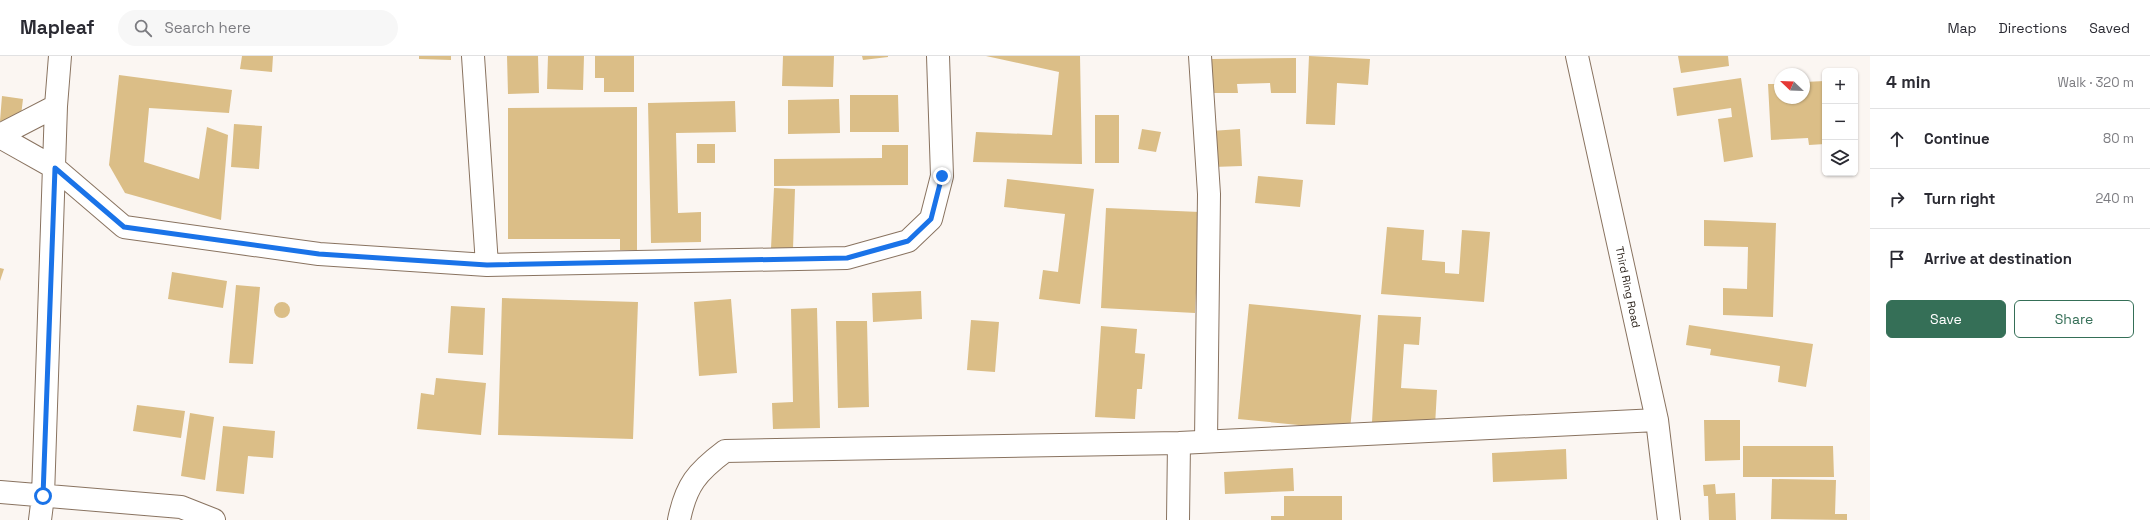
<!DOCTYPE html>
<html lang="en">
<head>
<meta charset="utf-8">
<style>
	body { margin:0; font-family:"Space Grotesk",sans-serif; background:#f7f7f7; color:#2b2b33 }
	.controls { position:absolute; right:12px; top:12px; display:grid; overflow:hidden; border-radius:6px; box-shadow:0 1px 3px #0004 }
	.controls button { width:36px; height:36px; display:grid; place-items:center; padding:0; border:0; border-bottom:1px solid #e1e1e2; background:#fff; color:#2b2b33; font:20px sans-serif }
	.compass { position:absolute; left:1774px; top:12px; width:36px; height:36px; border-radius:50%; background:#fff; box-shadow:0 1px 3px #0004; rotate:293deg }
	.stop { position:absolute; width:12px; height:12px; margin:-9px; border:3px solid #1a73e8; border-radius:50%; background:#fff }
	.stop.end { background:#1a73e8; border-color:#fff; box-shadow:0 1px 4px #0008 }
	.list { margin:0; padding:0; list-style:none }
	h2 { display:flex; justify-content:space-between; align-items:center; height:52px; margin:0; padding:0 16px; font-size:17px }
	h2 small { font-size:13px; font-weight:400; color:#7c7c81 }
	.list li { display:grid; grid-template-columns:26px 1fr auto; gap:12px; align-items:center; box-sizing:border-box; height:60px; padding:0 16px; border-top:1px solid #e1e1e2 }
	.list b { display:block; font-size:15px; white-space:nowrap }
	.list em { font-size:13px; font-style:normal; color:#7c7c81 }
	.actions { display:flex; gap:8px; padding:12px 16px }
	.actions a { flex:1; padding:9px 0; border:1px solid #356f57; border-radius:6px; text-align:center; font-size:14px; color:#356f57 }
	.actions .main { background:#356f57; color:#fff }
	.icon { flex:none; width:22px; height:22px; fill:none; stroke:currentColor; stroke-width:2; stroke-linecap:round; stroke-linejoin:round }
	.map { position:relative; flex:none; width:1870px; height:464px; overflow:hidden }
	header { display:flex; align-items:center; gap:24px; box-sizing:border-box; height:56px; padding:0 20px; background:#fff; border-bottom:1px solid #e1e1e2 }
	header strong { font-size:19px }
	nav { display:flex; gap:22px; margin-inline-start:auto; font-size:14px }
	.search { width:280px; height:36px; background:#f7f7f7; display:flex; align-items:center; gap:10px; box-sizing:border-box; padding:0 14px; border-radius:22px; color:#7c7c81; font-size:15px }
	main { display:flex }
	aside { flex:1; background:#fff }
	.map>svg:first-child { display:block }
	.building { fill:#dbbe87 }
	.lines { fill:none; stroke-linecap:round; stroke-linejoin:round }
	.minor-casing { stroke:#897360; stroke-width:24 }
	.minor { stroke:#fff; stroke-width:22 }
	.route { stroke:#1a73e8; stroke-width:5 }
	.labels { text-anchor:middle; dominant-baseline:central; stroke-width:4; stroke-linejoin:round; paint-order:stroke }
	.street-label { font-size:11px; fill:#251c14; stroke:#fff }
</style>
</head>
<body>
<header>
<strong>Mapleaf</strong>
<div class="search"><svg class="icon" aria-label="search" viewBox="0 0 24 24"><circle cx="10" cy="10" r="6"/><path d="M15 15l6 6"/></svg>Search here</div>
<nav><a>Map</a><a>Directions</a><a>Saved</a></nav>
</header>
<main>
<div class="map">
<svg width="1870" height="464" viewBox="0 0 1870 464">
	<rect width="100%" height="100%" fill="#fbf6f2"/>
	<path class="building" d="M242,0H273L272,16L240,13Z
		M419,0H451V4L419,3Z
		M507,0H538L539,37L508,38Z
		M548,0H584L583,34L547,33Z
		M595,0H634V36H604V22H595Z
		M783,0H834L833,31L782,30Z
		M862,0H888V1L863,4Z
		M986,0H1080L1082,108L973,106L976,76L1052,79L1059,16Z
		M1309,0L1370,3L1368,29L1337,27L1335,69L1306,68Z
		M1678,0H1728L1729,10L1681,17Z
		M1296,2V37H1271L1270,27L1237,28L1238,37H1212V3Z
		M119,19L232,34L229,57L149,52L144,106L199,123L207,71L228,79L221,164L125,137L109,109Z
		M1741,22L1753,101L1724,106L1718,63L1732,61L1731,52L1677,60L1673,32Z
		M1825,25V88L1809,89L1808,82L1771,84L1768,28H1780V42H1804V26Z
		M850,39H898L899,76H850Z
		M2,40L23,43L20,68L0,65Z
		M839,43L840,77L788,78V44Z
		M735,45L736,76L676,77L678,157L701,156V186L651,187L648,47Z
		M637,51V194H620V183H508V52Z
		M1095,59H1119V107H1095Z
		M234,68L262,70L259,113L231,111Z
		M1142,73L1161,76L1156,96L1138,93Z
		M1240,73L1242,110L1213,111L1211,75Z
		M697,88H715V107H697Z
		M882,89H908V129L774,130V103L882,102Z
		M1258,120L1303,124L1300,151L1255,147Z
		M1007,123L1094,133L1080,248L1039,243L1043,214L1058,216L1065,158L1004,151Z
		M774,132L795,133L793,193L771,192Z
		M1106,152L1200,156L1195,257L1101,252Z
		M1704,164L1776,167L1773,261L1723,259V232L1747,233L1748,191L1704,190Z
		M1387,171L1424,174L1422,204L1445,206V217L1459,218L1462,174L1490,176L1484,246L1381,238Z
		M0,212L4,213L0,225Z
		M172,216L227,225L223,252L168,243Z
		M236,229L260,231L253,308L229,307Z
		M921,235L922,263L873,266L872,237Z
		M502,242L638,246L633,383L498,379Z
		M731,243L737,317L699,320L694,246Z
		M274 254a8 8 0 1 1 16 0a8 8 0 1 1-16 0Z
		M1249,248L1361,259L1350,374L1238,363Z
		M451,250L485,252L483,299L448,297Z
		M817,252L820,372L773,373L772,347L793,346L791,253Z
		M1378,259L1421,261L1419,289L1404,288L1401,332L1437,334L1435,370L1372,366Z
		M971,264L999,266L995,316L967,314Z
		M836,265H867L869,351L838,352Z
		M1689,269L1813,288L1806,331L1778,326L1780,310L1710,299L1711,293L1686,289Z
		M1101,270L1137,273L1135,297L1145,298L1142,333H1137L1135,363L1095,361Z
		M436,322L486,327L481,379L417,373L421,337L434,339Z
		M137,349L185,355L181,382L133,375Z
		M190,357L214,361L205,424L181,420Z
		M1704,364H1740V404L1705,405Z
		M223,370L275,375L273,402L248,400L244,438L216,435Z
		M1743,390H1833L1834,421H1743Z
		M1566,393L1567,423L1493,426L1492,397Z
		M1293,412L1294,435L1225,438L1224,416Z
		M1772,423L1836,424L1835,458H1847V464L1771,463Z
		M1715,428L1716,438L1735,437L1736,464H1709L1708,440H1704L1703,429Z
		M1284,440H1342V464H1271V460H1284Z"/>
	<g class="lines">
		<defs>
			<path id="minor" d="M473,0L487,209
				M1200,0L1209,138L1206,385
				M1577,0L1657,364L1669,464
				M0,79L56,50
				M0,81L55,112L124,171L319,198L487,209L847,202L908,185L931,163L942,120L938,0
				M0,436L181,451L214,464
				M40,464L43,440L56,50L60,0
				M679,464C686,429 697,416 725,395L1179,387L1657,364
				M1178,464L1179,387"/>
		</defs>
		<use href="#minor" class="minor-casing"/>
		<use href="#minor" class="minor"/>
	</g>
	<g class="lines">
		<path class="route" d="M43,440L55,112L124,171L319,198L487,209L847,202L908,185L931,163L942,120"/>
	</g>
	<g class="labels">
		<g class="street-label">
			<text transform="translate(1628 231) rotate(78)">Third Ring Road</text>
		</g>
	</g>
</svg>
<div class="controls">
<button>+</button>
<button>−</button>
<button><svg class="icon" aria-label="layers" viewBox="0 0 24 24"><path d="M12 4l9 5-9 5-9-5zM3 14l9 5 9-5"/></svg></button>
</div>
<svg class="compass" viewBox="-18 -18 36 36"><path d="M0-13l5 13h-10z" fill="#e53935"/><path d="M0 13l5-13h-10z" fill="#7c7c81"/></svg>
<div class="stop" style="left:43px;top:440px"></div>
<div class="stop end" style="left:942px;top:120px"></div>
</div>
<aside>
<h2>4 min<small>Walk · 320 m</small></h2>
<ul class="list">
<li><svg class="icon" aria-label="ahead" viewBox="0 0 24 24"><path d="M12 20V5M6 11l6-6 6 6"/></svg><div><b>Continue</b></div><em>80 m</em></li>
<li><svg class="icon" aria-label="right" viewBox="0 0 24 24"><path d="M7 20v-9h11M14 6l5 5-5 5"/></svg><div><b>Turn right</b></div><em>240 m</em></li>
<li><svg class="icon" aria-label="arrive" viewBox="0 0 24 24"><path d="M6 21V4h12l-3 4 3 4H6"/></svg><div><b>Arrive at destination</b></div></li>
</ul>
<div class="actions"><a class="main">Save</a><a>Share</a></div>
</aside>
</main>
</body>
</html>
